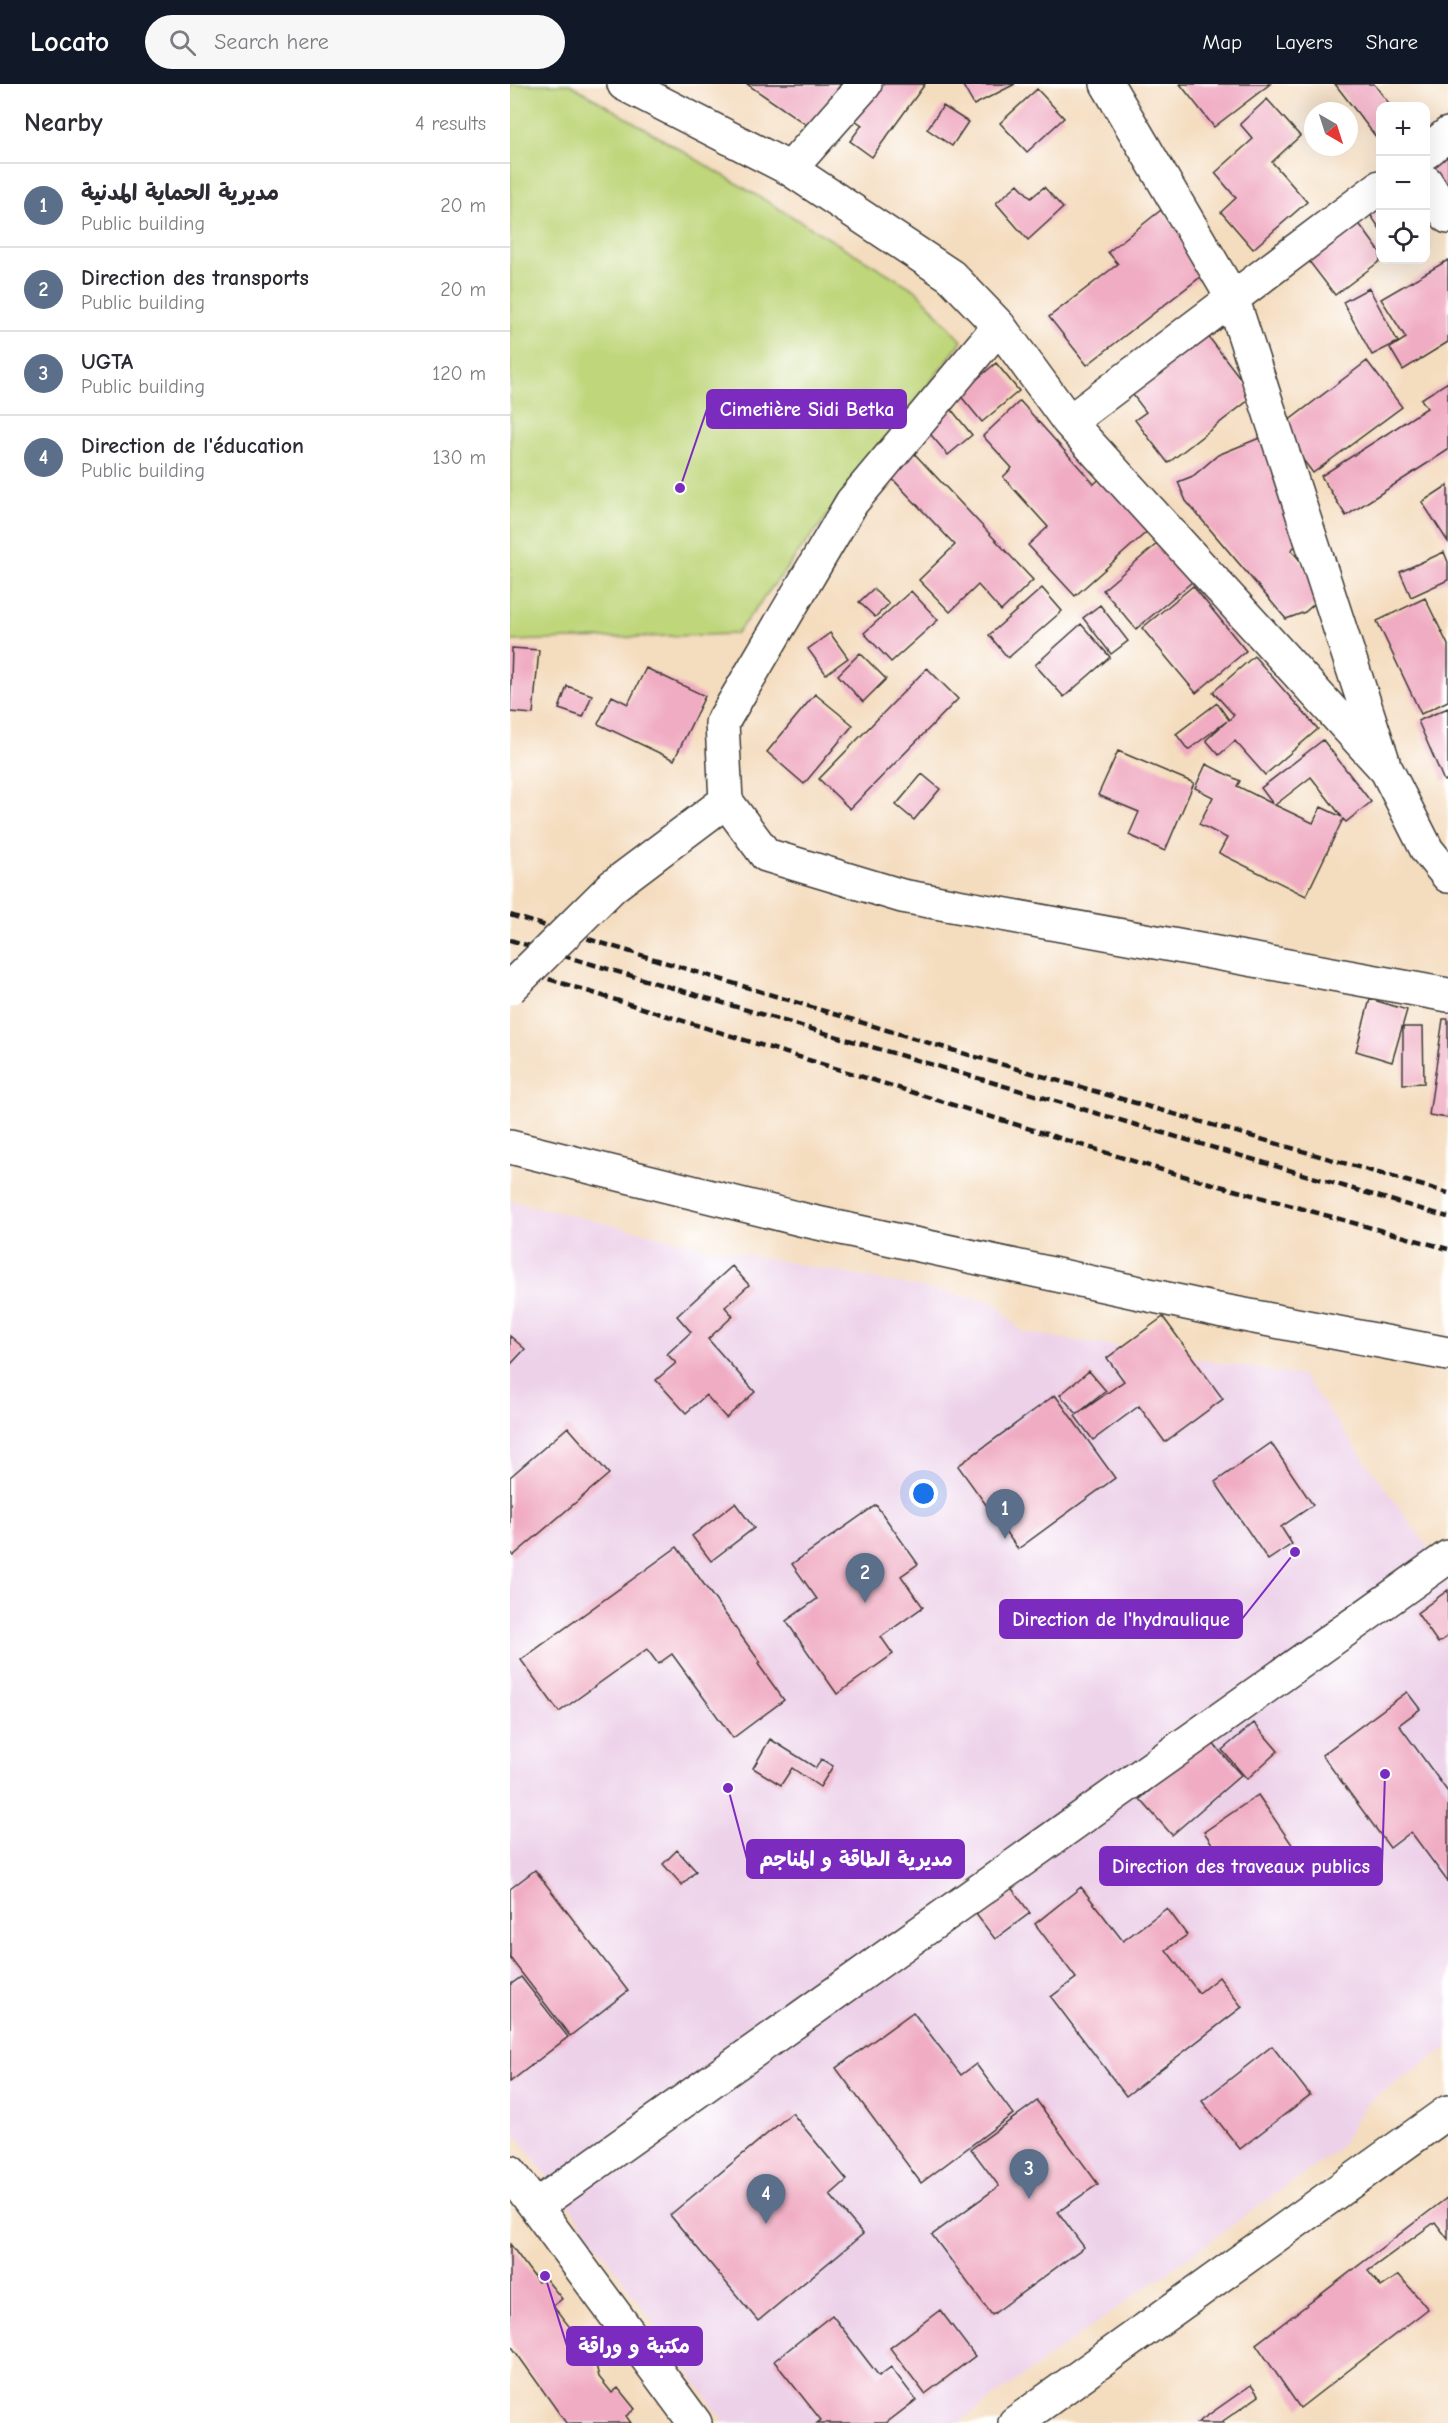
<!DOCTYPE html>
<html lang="en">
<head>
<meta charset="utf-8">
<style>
	body { margin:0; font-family:"Comic Neue","Playpen Sans Arabic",sans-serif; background:#f7f7f7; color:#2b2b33 }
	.controls { position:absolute; right:18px; top:18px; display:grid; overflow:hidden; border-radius:12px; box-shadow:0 6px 24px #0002 }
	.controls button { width:54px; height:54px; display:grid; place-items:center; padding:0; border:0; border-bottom:2px solid #e1e1e2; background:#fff; color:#2b2b33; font:30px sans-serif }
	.compass { position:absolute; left:794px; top:18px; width:54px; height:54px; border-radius:50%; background:#fff; box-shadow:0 6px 24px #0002; rotate:141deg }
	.you { position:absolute; left:414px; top:1410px; width:21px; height:21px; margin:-15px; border:4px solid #fff; border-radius:50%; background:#1a73e8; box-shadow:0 0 0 9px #1a73e833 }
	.badge { display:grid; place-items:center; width:39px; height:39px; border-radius:50%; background:#111827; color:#fff; font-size:20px; font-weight:700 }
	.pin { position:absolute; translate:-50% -50px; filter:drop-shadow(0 2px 3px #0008) }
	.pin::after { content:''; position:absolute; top:32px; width:21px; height:18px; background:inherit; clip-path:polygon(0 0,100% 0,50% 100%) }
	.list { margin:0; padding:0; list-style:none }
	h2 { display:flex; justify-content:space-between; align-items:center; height:78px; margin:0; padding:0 24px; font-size:26px }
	h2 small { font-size:20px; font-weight:400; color:#7c7c81 }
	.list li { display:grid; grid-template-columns:39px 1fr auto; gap:18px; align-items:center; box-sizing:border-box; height:84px; padding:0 24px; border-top:2px solid #e1e1e2 }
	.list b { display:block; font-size:22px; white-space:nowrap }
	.list p { margin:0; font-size:20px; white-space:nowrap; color:#7c7c81 }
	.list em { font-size:20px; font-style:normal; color:#7c7c81 }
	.icon { flex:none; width:33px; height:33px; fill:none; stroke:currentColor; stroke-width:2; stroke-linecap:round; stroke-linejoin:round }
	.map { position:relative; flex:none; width:938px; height:2339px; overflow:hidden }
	header { display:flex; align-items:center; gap:36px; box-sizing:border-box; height:84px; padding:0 30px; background:#111827; color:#fff }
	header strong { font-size:28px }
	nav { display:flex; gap:33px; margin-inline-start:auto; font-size:21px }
	.search { width:420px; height:54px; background:#f7f7f7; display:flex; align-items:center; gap:15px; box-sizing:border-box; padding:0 21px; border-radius:33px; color:#7c7c81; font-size:22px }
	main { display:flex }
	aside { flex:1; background:#fff }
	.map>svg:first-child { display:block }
	.built { fill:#edd1e9 }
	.green { fill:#bfd67a; stroke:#6e794b; stroke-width:1.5 }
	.building { fill:#f0acc2; fill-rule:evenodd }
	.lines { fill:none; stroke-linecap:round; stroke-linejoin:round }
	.street-casing { stroke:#3c3934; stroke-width:36 }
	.street { stroke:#fff; stroke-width:33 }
	.rail { stroke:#1c1c1c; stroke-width:4.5; stroke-dasharray:9 4.5; stroke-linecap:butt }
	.street-bridge-casing { stroke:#3c3934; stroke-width:36; stroke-linecap:butt }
	.street-bridge { stroke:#fff; stroke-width:33 }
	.leader { fill:none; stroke:#7b2cbf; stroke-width:2 }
	.callout-dot { fill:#7b2cbf; stroke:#fff; stroke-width:2 }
	.callout { fill:#7b2cbf; stroke:#7b2cbf; stroke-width:2 }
	.callout-label { font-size:20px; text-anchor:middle; font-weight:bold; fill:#fff }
</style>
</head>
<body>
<header>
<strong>Locato</strong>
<div class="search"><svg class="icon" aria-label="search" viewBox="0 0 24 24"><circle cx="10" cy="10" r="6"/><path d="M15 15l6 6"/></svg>Search here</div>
<nav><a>Map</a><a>Layers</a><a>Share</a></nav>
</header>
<main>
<aside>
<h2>Nearby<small>4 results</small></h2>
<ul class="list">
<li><span class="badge" style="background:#5c6f8a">1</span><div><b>مديرية الحماية المدنية</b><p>Public building</p></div><em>20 m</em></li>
<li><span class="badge" style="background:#5c6f8a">2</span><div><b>Direction des transports</b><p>Public building</p></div><em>20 m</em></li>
<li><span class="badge" style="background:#5c6f8a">3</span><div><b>UGTA</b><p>Public building</p></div><em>120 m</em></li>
<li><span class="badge" style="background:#5c6f8a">4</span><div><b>Direction de l'éducation</b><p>Public building</p></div><em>130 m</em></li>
</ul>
</aside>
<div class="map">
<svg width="938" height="2339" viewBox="0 0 938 2339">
	<rect width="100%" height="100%" fill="#fff"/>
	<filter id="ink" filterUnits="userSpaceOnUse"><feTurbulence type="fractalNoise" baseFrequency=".0167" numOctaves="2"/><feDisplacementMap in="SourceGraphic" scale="12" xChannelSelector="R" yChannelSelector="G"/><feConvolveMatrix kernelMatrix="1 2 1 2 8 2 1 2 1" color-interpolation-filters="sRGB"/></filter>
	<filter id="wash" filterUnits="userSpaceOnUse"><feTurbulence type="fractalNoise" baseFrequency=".008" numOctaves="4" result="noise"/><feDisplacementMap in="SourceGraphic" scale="24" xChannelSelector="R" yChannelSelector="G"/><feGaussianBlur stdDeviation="1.35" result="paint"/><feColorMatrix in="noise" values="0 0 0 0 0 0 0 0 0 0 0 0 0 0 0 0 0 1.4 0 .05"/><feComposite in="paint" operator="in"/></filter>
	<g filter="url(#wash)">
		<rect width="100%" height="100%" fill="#f4dcbe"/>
		<path class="built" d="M0,1117L188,1161L484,1218L512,1248L793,1292L938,1490V1963L857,2019L828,2065L448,2339H215L67,2132L0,2043Z"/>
		<path class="green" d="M0,0H60L407,207L452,257L226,550L0,557Z"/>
		<g id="blocks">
			<path class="building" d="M237,0H331L301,44Z
				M358,0H415L362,73L340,57L352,41L336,30Z
				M452,0H505L464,21Z
				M670,0H760L704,43Z
				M825,0H864L881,22H870V58Z
				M527,5L554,34L517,68L490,39Z
				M757,15L790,52L762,78L797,118L743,165L711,128L726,114L705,89L743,55L730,40Z
				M433,22L458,38L442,62L417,45Z
				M938,67V109L917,85Z
				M508,100L521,114L534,103L553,124L518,156L486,119Z
				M870,118V145L858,127Z
				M651,126L698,187L577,281L539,233L608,180L598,168Z
				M845,134L870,168V177L825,211L795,172Z
				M938,176V258L893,286L880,264L896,254L871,215Z
				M859,204L888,258L862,271L833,218Z
				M688,239L744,312L658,379L625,336L636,328L613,298Z
				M857,277L892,323L803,389L769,344Z
				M486,279L509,307L472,338L449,310Z
				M938,298V366L836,432L811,392L917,324L911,315Z
				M510,317L584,400L593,392L640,445L565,512L518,461L538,443L493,393L502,384L473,352Z
				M441,325L462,351L438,371L416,345Z
				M752,353L792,456L781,466L801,489L811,514L795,528L776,535L676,417L668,398L683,392L708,371Z
				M401,366L523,496L491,527L468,501L440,528L409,496L445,461L376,388Z
				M938,401V458L912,418Z
				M649,458L682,498L626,545L593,506Z
				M934,468L938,478V496L901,513L890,488Z
				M683,502L736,567L686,609L632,544Z
				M532,504L552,527L498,574L479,551Z
				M363,505L379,520L365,533L349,518Z
				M401,507L428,536L381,578L354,549Z
				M915,514L938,561V617L911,630L867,537Z
				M590,521L618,557L601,570L573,534Z
				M571,540L600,573L554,613L525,581Z
				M320,549L338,574L316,590L298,565Z
				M2,564L29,566L23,630L0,628Z
				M350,569L376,595L353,618L328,591Z
				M744,572L808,645L755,691L725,657L709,671L696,656L717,637L678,666L666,650L707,619L719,636L724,631L703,608Z
				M136,584L195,612L164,676L88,640L102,612L118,620Z
				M417,584L448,615L340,725L309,695Z
				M57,602L82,611L73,633L49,625Z
				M305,610L343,641L294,700L257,668Z
				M938,624V695L934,697L908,637Z
				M813,656L861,718L836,738L833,735L796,812L709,769L717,754L689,740L703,713L685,704L696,680L730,697L727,702L763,720L751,704ZM801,693L832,733L811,723L803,739L765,721Z
				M608,667L684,699L655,767L619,751L629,728L588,711Z
				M412,690L430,705L404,736L386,721Z
				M860,915L897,926L882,978L846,967Z
				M933,935H938V1034L919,1031Z
				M893,943H913L914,999L893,1000Z
				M222,1182L239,1201L215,1223L223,1232L198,1255L245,1308L216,1334L196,1311L176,1329L146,1296L166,1279L157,1270L181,1248L167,1232Z
				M653,1233L713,1315L655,1358L629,1322L583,1356L565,1332L614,1297L597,1274Z
				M0,1252L15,1265L0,1281Z
				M579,1287L596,1307L567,1330L550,1311Z
				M545,1311L605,1394L508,1465L448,1382Z
				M58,1343L99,1390L3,1472L0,1468V1393Z
				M761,1359L803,1421L771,1443L782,1460L758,1476L705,1398Z
				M225,1419L244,1444L201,1477L182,1452Z
				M366,1421L408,1480L391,1492L413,1523L371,1553L383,1570L327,1610L276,1537L307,1515L282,1480Z
				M167,1463L250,1578L248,1580L274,1616L223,1654L162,1570L148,1580L137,1565L49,1628L11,1576Z
				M938,1506V1552L928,1559L907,1529Z
				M897,1608L910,1625L889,1641L938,1708V1798L901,1748L880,1764L812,1671Z
				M744,1639L768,1667L737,1695L712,1666Z
				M260,1655L306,1684L311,1675L323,1682L310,1703L282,1684L271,1701L243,1684Z
				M699,1655L731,1691L662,1751L630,1715Z
				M748,1711L783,1762L728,1798L694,1748Z
				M167,1766L186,1787L172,1801L153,1780Z
				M25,1786L118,1907L60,1952L0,1874V1805Z
				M497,1798L520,1829L485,1855L462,1825Z
				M571,1803L613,1857L657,1824L677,1851L656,1866L689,1909L709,1893L732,1923L616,2012L541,1913L566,1894L525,1840Z
				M11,1893L58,1953L0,1998V1901Z
				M403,1928L451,1991L466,1980L503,2030L411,2099L326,1984Z
				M762,1962L800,2011L730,2065L692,2017Z
				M527,2017L588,2100L548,2128L574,2163L482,2231L422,2151L489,2102L461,2065Z
				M282,2029L337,2096L320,2111L353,2150L248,2237L160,2131Z
				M938,2113V2155L925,2138L858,2187L871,2203L889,2191L918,2225L790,2324L746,2260Z
				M0,2160L28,2198L35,2194L52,2215L43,2222L70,2256L77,2251L92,2271L85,2277L89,2293L102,2309L108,2304L125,2325L116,2332L121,2339H56L0,2260Z
				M430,2226L465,2272L415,2310L380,2264Z
				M322,2231L369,2292L381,2283L406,2316L376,2339H307L311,2336L264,2277Z
				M741,2301L749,2312L713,2337L714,2339H687Z"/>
		</g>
	</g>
	<g filter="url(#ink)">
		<use href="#blocks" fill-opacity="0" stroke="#3c3934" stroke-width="1.5"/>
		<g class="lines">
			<defs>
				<path id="street" d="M114,0L280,85L441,192L489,242L559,338L877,687L917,766L938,792
					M597,0L722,213L873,677
					M916,68L938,50
					M280,85L355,0
					M916,98L938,133
					M489,242L342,418L212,639L216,717L256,771L392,812L938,911
					M559,338L870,103
					M103,802L216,717
					M0,1063L294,1136L708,1226L938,1270
					M0,2088L185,2339
					M26,2122L938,1473
					M505,2339L938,2028"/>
			</defs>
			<use href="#street" class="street-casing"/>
			<use href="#street" class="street"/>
			<path class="rail" d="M0,831L442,966L938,1109
				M0,856L938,1133
				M0,883L652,1086L938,1165"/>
			<defs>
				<path id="street-bridge" d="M0,904L103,802"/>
			</defs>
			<use href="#street-bridge" class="street-bridge-casing"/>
			<use href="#street-bridge" class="street-bridge"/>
		</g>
	</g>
	<path class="leader" d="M170 404L197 325M785 1468L732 1535M218 1704L237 1775M875 1690L872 1782M35 2192L57 2262"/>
	<g class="callout-dot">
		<circle cx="170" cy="404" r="6"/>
		<circle cx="785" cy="1468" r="6"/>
		<circle cx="218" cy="1704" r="6"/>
		<circle cx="875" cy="1690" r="6"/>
		<circle cx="35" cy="2192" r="6"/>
	</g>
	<g class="callout">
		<rect x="197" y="306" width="199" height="38" rx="6"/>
		<rect x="490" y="1516" width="242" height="38" rx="6"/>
		<rect x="237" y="1756" width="217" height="38" rx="6"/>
		<rect x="590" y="1763" width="282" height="38" rx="6"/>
		<rect x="57" y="2243" width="135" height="38" rx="6"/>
	</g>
	<g class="callout-label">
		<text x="297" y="332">Cimetière Sidi Betka</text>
		<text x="611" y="1542">Direction de l'hydraulique</text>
		<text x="346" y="1782">مديرية الطاقة و المناجم</text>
		<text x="731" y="1789">Direction des traveaux publics</text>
		<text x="124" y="2269">مكتبة و وراقة</text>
	</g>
</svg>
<div class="controls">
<button>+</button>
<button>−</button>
<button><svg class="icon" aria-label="locate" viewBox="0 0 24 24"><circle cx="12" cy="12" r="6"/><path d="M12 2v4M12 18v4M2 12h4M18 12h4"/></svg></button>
</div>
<svg class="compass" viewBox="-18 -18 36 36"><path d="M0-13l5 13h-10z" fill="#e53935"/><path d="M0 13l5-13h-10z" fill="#7c7c81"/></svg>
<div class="you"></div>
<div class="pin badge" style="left:495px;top:1455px;background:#5c6f8a">1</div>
<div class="pin badge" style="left:355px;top:1519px;background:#5c6f8a">2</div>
<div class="pin badge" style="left:519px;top:2115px;background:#5c6f8a">3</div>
<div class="pin badge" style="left:256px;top:2140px;background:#5c6f8a">4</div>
</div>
</main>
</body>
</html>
